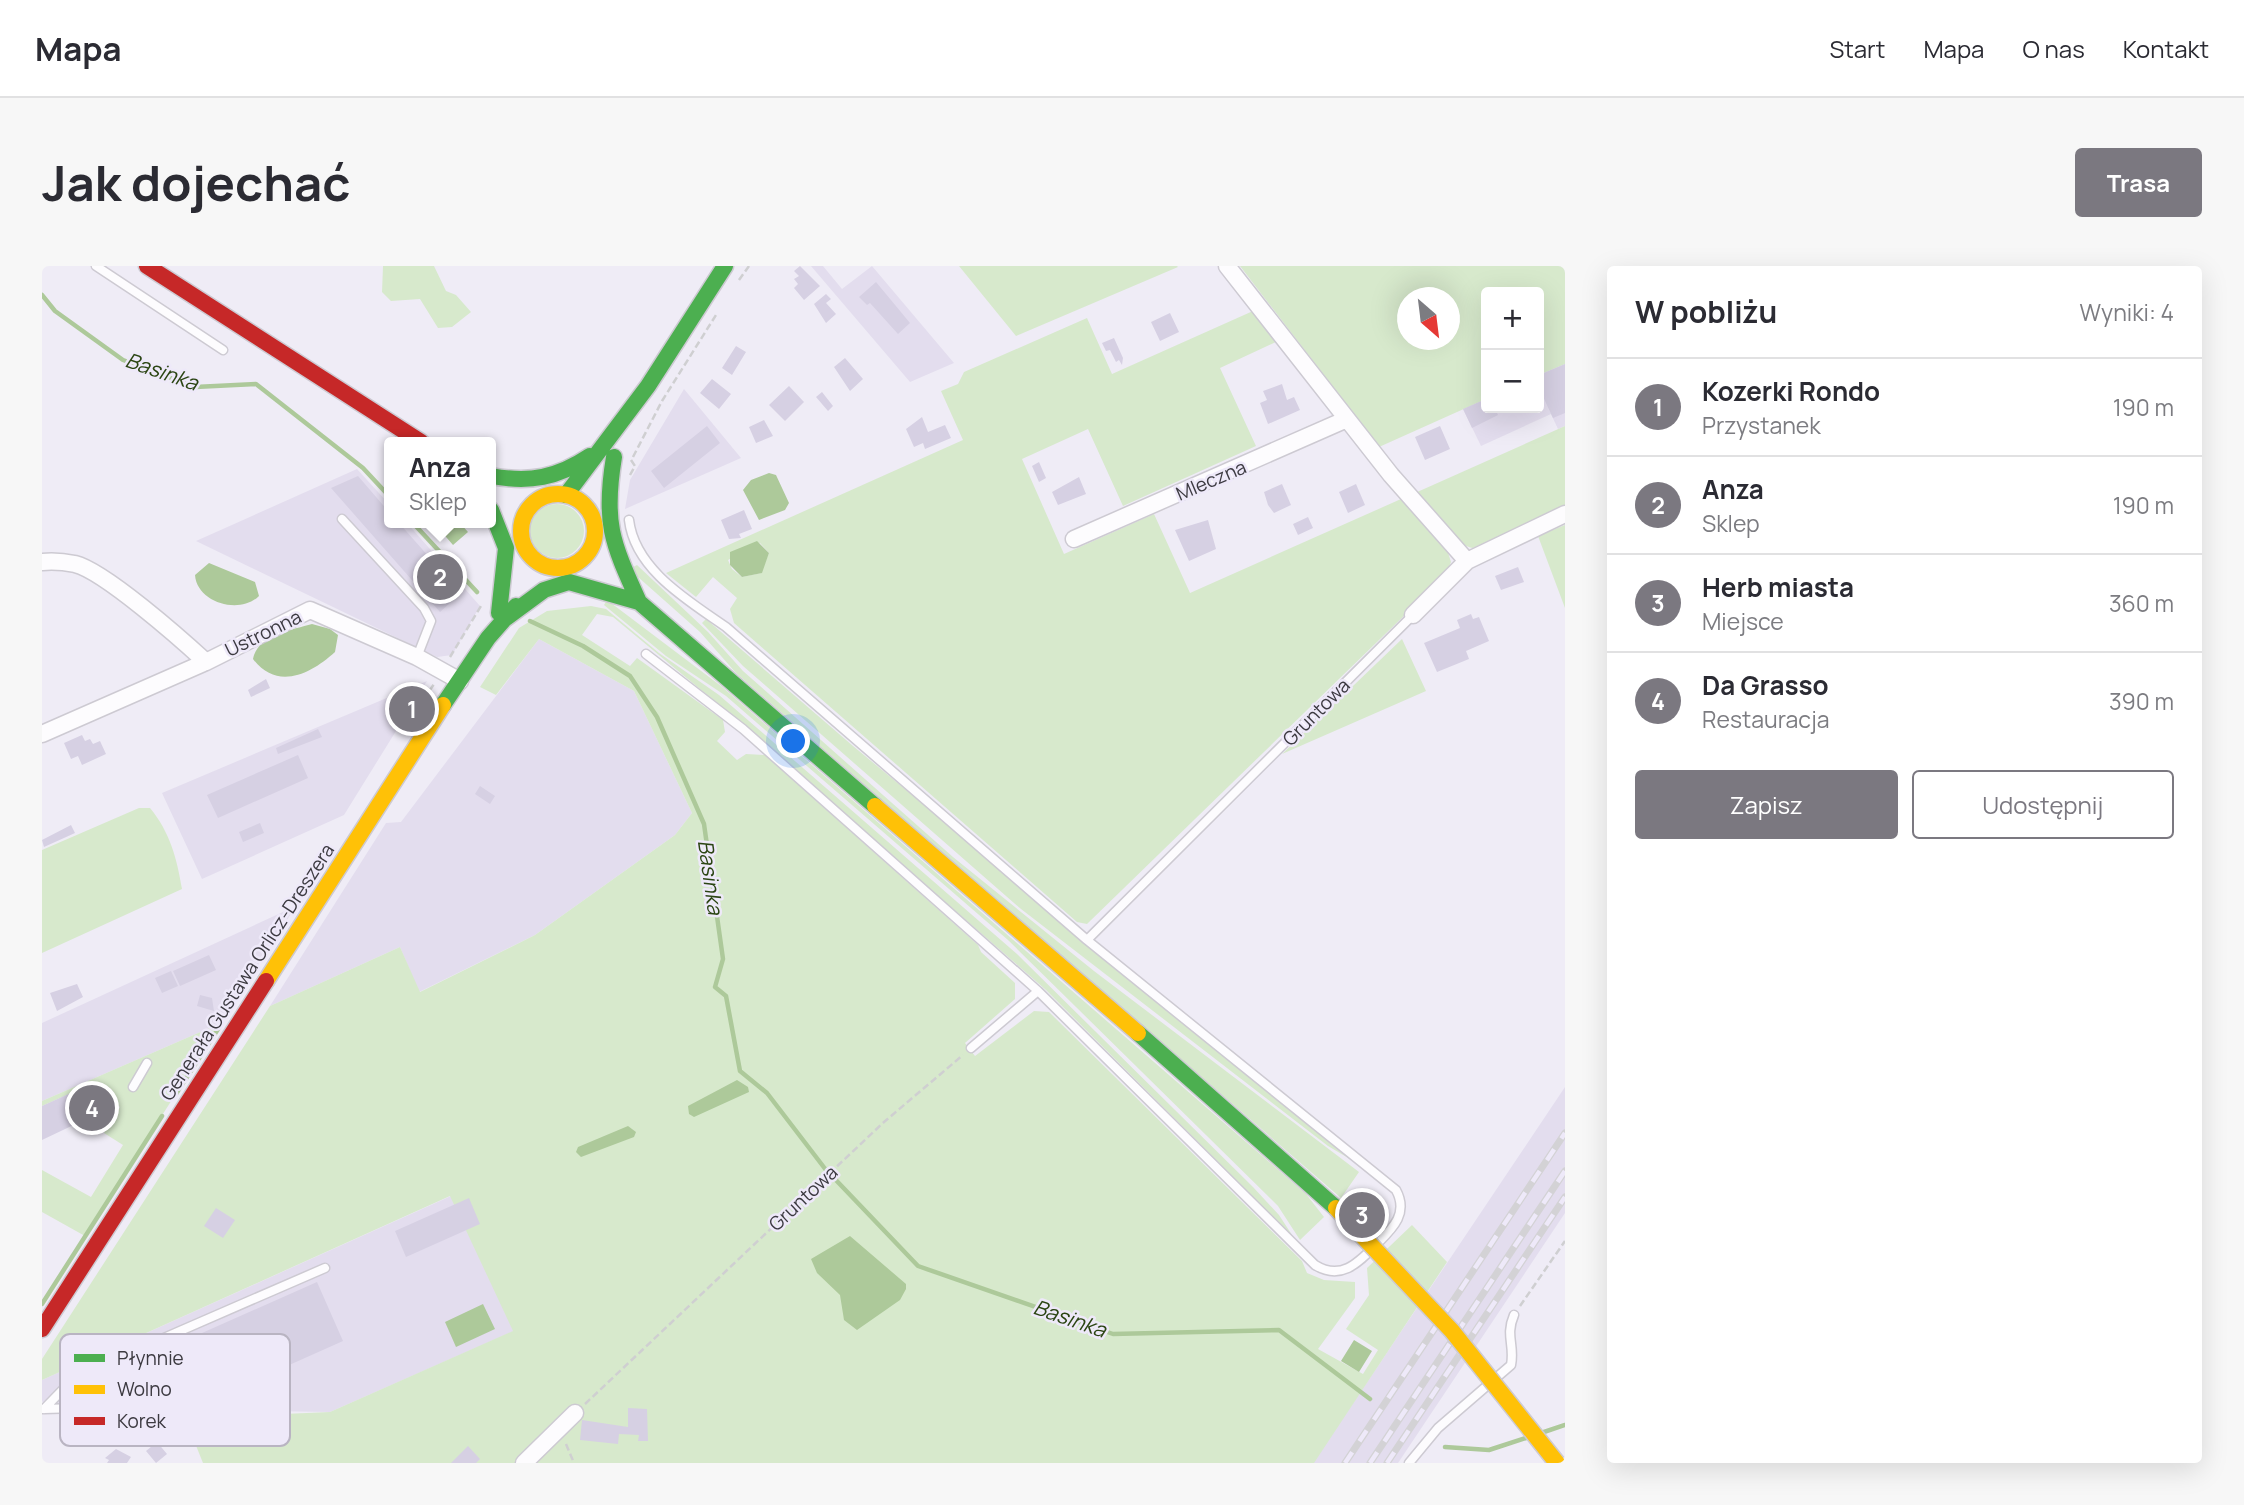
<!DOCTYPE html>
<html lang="pl">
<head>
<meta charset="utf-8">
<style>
	body { margin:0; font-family:Manrope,sans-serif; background:#f7f7f7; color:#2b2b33 }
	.controls { position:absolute; right:21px; top:21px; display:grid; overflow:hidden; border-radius:7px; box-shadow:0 7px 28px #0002 }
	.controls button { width:63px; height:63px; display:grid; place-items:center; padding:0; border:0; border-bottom:2px solid #e1e1e2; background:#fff; color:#2b2b33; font:35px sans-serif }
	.compass { position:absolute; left:1355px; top:21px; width:63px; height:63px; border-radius:50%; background:#fff; box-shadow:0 7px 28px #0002; rotate:152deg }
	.you { position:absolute; left:752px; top:476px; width:24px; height:24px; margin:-18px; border:5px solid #fff; border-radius:50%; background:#1a73e8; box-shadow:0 0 0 10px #1a73e833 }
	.badge { display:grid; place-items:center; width:46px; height:46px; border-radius:50%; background:#7b7880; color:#fff; font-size:23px; font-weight:700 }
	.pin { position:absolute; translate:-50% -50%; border:4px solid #fff; box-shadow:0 2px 7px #0006 }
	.popup { position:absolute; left:342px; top:171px; width:112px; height:91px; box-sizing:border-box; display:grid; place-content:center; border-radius:7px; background:#fff; filter:drop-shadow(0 2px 5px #0005); font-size:23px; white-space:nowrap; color:#7c7c81 }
	.popup b { font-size:26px; color:#2b2b33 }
	.popup::after { content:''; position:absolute; left:50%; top:100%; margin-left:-14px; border:14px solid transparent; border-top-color:#fff }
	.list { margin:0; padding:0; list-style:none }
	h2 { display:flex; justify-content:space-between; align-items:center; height:91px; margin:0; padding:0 28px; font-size:30px }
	h2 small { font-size:23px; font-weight:400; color:#7c7c81 }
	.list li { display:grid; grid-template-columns:46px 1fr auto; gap:21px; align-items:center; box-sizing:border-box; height:98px; padding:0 28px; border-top:2px solid #e1e1e2 }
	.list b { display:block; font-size:26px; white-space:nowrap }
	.list p { margin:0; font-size:23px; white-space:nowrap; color:#7c7c81 }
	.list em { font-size:23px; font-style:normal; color:#7c7c81 }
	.actions { display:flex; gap:14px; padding:21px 28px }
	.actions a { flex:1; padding:16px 0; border:2px solid #7b7880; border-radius:7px; text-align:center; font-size:24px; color:#7b7880 }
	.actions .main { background:#7b7880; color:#fff }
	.map { position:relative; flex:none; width:1523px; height:1197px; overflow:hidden; border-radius:7px }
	header { display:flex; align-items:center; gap:42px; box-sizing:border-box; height:98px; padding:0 35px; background:#fff; border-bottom:2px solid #e1e1e2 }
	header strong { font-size:33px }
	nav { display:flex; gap:38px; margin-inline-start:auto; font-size:24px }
	.intro { display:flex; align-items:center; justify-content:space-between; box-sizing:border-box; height:168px; padding:0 42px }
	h1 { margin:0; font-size:49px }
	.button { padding:18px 32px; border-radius:7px; background:#7b7880; color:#fff; font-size:24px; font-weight:700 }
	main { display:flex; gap:42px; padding:0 42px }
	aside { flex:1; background:#fff; border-radius:7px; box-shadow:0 7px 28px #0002 }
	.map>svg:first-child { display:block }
	.built { fill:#e3ddee }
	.green { fill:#d7e9cc; fill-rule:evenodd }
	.water { fill:#adc99a }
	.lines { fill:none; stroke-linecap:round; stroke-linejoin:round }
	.stream { stroke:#adc99a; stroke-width:4.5 }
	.building { fill:#d6d0e3 }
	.lane-casing { stroke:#cdcad2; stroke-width:11 }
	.street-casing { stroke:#cdcad2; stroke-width:19 }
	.fast-casing { stroke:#cdcad2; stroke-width:19 }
	.slow-casing { stroke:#cdcad2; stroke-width:19 }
	.jam-casing { stroke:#cdcad2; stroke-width:19 }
	.path { stroke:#cfcfd1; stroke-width:2.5; stroke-dasharray:7 3.5; stroke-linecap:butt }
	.lane { stroke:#fdfcfe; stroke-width:8 }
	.street { stroke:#fdfcfe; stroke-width:16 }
	.fast { stroke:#4caf50; stroke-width:16 }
	.slow { stroke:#ffc107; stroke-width:16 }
	.jam { stroke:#c62828; stroke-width:16 }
	.rail-casing { stroke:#d3d2d5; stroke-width:7 }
	.rail { stroke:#eee9f9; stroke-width:4.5; stroke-dasharray:13; stroke-linecap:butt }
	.slow-bridge-casing { stroke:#cdcad2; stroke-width:19; stroke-linecap:butt }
	.slow-bridge { stroke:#ffc107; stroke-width:16 }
	.labels { text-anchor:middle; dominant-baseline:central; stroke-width:5; stroke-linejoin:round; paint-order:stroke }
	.street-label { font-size:19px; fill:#3c3a41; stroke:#eee9f9 }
	.water-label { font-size:21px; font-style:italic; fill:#2b4513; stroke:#eee9f9 }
	.key { fill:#eee9f9; stroke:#b9b4c2; stroke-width:2 }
	.key-label { font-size:19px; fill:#3c3a41 }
</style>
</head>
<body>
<header>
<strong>Mapa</strong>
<nav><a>Start</a><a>Mapa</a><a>O nas</a><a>Kontakt</a></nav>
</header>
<div class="intro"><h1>Jak dojechać</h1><a class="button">Trasa</a></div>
<main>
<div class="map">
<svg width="1523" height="1197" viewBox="0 0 1523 1197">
	<rect width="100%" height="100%" fill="#efecf6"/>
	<path class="built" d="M769,0H781L800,23L830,0L912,97L868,116Z
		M1523,98V160L1516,163L1509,148L1439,180L1421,143L1444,133V142H1497V109Z
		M642,123L699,192L583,243L588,214Z
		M315,203L347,238V257H365L438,340L410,389L395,391L154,275Z
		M497,373L592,425L650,547L633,569L493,669L377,726L358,681L228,740L344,557L359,556Z
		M385,415L302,549L160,613L120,527Z
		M254,640L179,757L0,835V757Z
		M1523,821V947L1356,1197H1271Z
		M409,930L472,1065L288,1146L5,1141L0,1135V1114Z"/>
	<path class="green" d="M341,0H392L404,25L414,29L429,46L410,61L396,62L378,33L349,35L340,26Z
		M917,0H1135L1136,1L974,70Z
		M1198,0H1523V98L1497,109V26H1444V133L1337,181ZM1366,32H1408V74H1366Z
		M1211,45L1236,75L1178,102L1214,180L1081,240L1046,163L980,193L1022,288L1112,248L1148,327L1359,233L1403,277L1409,296L1403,310L1045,658L1035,656L692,357L688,343L695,332L671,311L654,331L624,307L921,174L899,125L916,118L922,106L1045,52L1070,108ZM718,277L727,287L719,307L700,311L690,303L686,294Z
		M1523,160V240L1431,282C1413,280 1385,241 1373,227Z
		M488 265a27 27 0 1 1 54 0a27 27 0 1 1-54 0Z
		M1523,259V342L1496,270Z
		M595,299L666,366L701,405L911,591L1052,705L1317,906L1299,932L694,407L658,366L587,303Z
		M565,334L679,420L1264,928L1282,951L1258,974L1236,940L966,674L684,430L624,390L562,339Z
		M549,340L564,343L617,387L677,429L975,688L1211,921L1237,949L1252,972L1004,724L676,438L571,351L555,348L540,369L588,400L595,392L681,454L683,466L675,475L695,494L704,488L723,489L936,679L939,686L973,717V733L923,777L933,790L992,745L1007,746L1260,995L1265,1007L1282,1014L1313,1016V1032L1276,1083L1321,1108L1336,1084L1304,1063L1327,1029L1325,1002L1370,959L1405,996L1272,1197H161L143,1152L288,1146L471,1065L408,930L0,1114V1093L228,740L358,681L378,726L493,669L633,569L650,547L592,425L497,373L454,429L438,421L477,362L505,345Z
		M664,353L811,480L1313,896L1286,880L979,643L701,400L660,357Z
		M1360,373L1384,425L1240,488Z
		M97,542H108C128,566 135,593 140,623L0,687V584Z
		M179,757L43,970L0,946V904L49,931L81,879L62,867L78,841L45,820L0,840V835Z"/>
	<path class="water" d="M727,207L734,209L747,237L743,244L717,254L701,224L709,214Z
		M392,257H418L426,266L411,279Z
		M715,275L727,287L720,307L700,311L688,299V286Z
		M167,297L213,316L217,330C198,349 155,337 153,309Z
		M270,358L288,363L296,369L293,386C269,408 235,425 211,393C216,368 250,364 270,358Z
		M695,814L706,821L707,826L652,851L647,848L646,840Z
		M586,860L594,866L592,871L539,891L534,886L536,881Z
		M808,970L864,1018V1023L858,1034L815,1064L802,1054L798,1029L775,1007L769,993Z
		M441,1038L453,1063L414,1081L403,1056Z
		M1312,1074L1330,1085L1317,1106L1299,1095Z"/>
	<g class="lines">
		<path class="stream" d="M0,29L13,45L81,94L153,121L214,118L321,202L347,230
			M371,257L435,326
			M488,355L541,380L588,410L615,451L662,558L681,693L673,721L684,730L698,805L725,827L784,904
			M132,831L178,760
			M791,911L876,1000L1071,1068L1237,1064L1328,1133
			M0,1038L120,850
			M1499,1167L1523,1159
			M1403,1181L1447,1184L1484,1172"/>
	</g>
	<path class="building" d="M758,0L778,20L762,34L752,22L756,18L752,13L757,10L752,5Z
		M834,16L868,57L856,68L828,37L825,39L817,31Z
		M784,28L789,33L784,37L794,48L784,57L772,38Z
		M1128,47L1137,66L1118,75L1109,56Z
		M1072,72L1081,92L1080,99L1077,94L1074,96L1068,84L1064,85L1060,77Z
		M694,80L704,86L690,109L680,102Z
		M803,92L821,113L808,125L792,101Z
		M1523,98V147L1511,152L1497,122V109Z
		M670,113L689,128L677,143L658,127Z
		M1240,118L1245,134L1252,131L1258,144L1226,158L1218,137L1225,134L1221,125Z
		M747,120L762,136L743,155L727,139Z
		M780,126L791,140L786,145L774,131Z
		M1444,133V142H1453L1456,149L1430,162L1421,143Z
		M880,151L886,166L903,159L909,172L883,183L881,177L872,181L864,163Z
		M722,154L731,170L714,177L707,161Z
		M665,160L678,177L622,222L609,205Z
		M1398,160L1408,183L1383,194L1373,171Z
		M997,196L1004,212L997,216L990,200Z
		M316,210L347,246V257H357L419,327L398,346L289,222Z
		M1037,211L1044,228L1016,239L1010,226Z
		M1240,218L1249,239L1232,247L1226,239L1222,226Z
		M1314,218L1323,239L1306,247L1297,226Z
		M702,244L710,263L697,268L699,272L687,273L679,254Z
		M1266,251L1271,262L1256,269L1251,258Z
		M1166,254L1174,283L1147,295L1133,264Z
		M1476,301L1482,316L1459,324L1453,310Z
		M1429,348L1431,353L1437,351L1447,375L1424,385L1427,393L1395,406L1382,377L1418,362L1415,354Z
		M224,413L228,422L209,431L206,424Z
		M276,463L280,471L236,488L234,482Z
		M40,469L43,475L48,473L51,478L58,475L64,488L40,499L36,490L29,493L22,477Z
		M256,489L266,512L176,552L165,529Z
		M438,520L453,530L448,538L433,528Z
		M218,557L222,567L201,576L197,566Z
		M29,559L33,567L2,581L0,574Z
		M167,689L174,704L138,720L131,705Z
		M129,705L136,720L120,727L113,712Z
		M35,718L41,731L15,745L8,727Z
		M158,729L170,732L172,745L155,740Z
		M44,820L70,836L53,862L42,854L0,874V840Z
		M427,932L438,958L364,991L353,965Z
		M174,942L193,954L181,972L162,960Z
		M275,1016L301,1075L187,1126L160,1067Z
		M98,1086L105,1104L64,1122L57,1105Z
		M586,1142L605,1143L606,1175H596L597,1169L577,1168L576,1178L538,1174L540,1154L586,1161Z
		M115,1176L125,1188L114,1197L104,1185Z
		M426,1180L438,1193L434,1197H409Z
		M74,1183L89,1191L85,1197H65L67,1194L63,1192Z"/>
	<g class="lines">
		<defs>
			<path id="lane" d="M54,0L181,84
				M300,253L382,342L389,355L375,391
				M587,254C593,304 647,335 684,361L1045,674L1354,924C1367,948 1350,963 1334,979C1316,997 1299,1015 1273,999L996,725L701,463L604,388
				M1045,674L1371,349
				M929,782L996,725
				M91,821L105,797
				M138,1065L283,1002
				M170,1138L195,1137
				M0,1143H2L170,1138L138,1065L33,1111L2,1143
				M1367,1197L1396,1162L1469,1099C1473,1079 1463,1070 1472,1049"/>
			<path id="street" d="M1185,0L1349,209L1425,295
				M1032,273L1305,153
				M0,296C10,295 23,296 33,298C62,305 139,373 164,396L268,344L375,391L418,415
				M1371,349L1425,295L1523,248
				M0,468L164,396
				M482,1197L533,1147"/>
			<path id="fast" d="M572,191C561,257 570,276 597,336
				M449,210C488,217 515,212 548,190
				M524,229L606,120L683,0
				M449,244L464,282L457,347
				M464,352L502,324L527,316L597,336L833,540
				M401,439L446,372L474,340
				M1096,767L1294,942"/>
			<path id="slow" d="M479 265a37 37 0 1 1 74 0a37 37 0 1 1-74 0Z
				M833,540L1096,767
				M224,715L401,439"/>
			<path id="jam" d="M105,0L379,176
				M0,1063L224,715"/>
		</defs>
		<use href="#lane" class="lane-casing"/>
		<use href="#street" class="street-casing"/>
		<use href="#fast" class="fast-casing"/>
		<use href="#slow" class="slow-casing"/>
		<use href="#jam" class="jam-casing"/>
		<path class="path" d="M697,14L707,0
			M591,191L620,135L674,49
			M588,209L593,200L589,194
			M408,391L439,340
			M376,442L392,418
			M1478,1040L1523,975
			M543,1138L842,856L921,789
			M524,1178L532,1197"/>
		<use href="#lane" class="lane"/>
		<use href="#street" class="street"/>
		<use href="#fast" class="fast"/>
		<use href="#slow" class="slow"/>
		<use href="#jam" class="jam"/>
		<defs>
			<path id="rail" d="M1303,1197L1523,867
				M1328,1197L1523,905
				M1345,1197L1523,931"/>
		</defs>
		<use href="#rail" class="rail-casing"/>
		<use href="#rail" class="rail"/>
		<defs>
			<path id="slow-bridge" d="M1294,942L1410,1065L1515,1197"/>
		</defs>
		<use href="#slow-bridge" class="slow-bridge-casing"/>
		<use href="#slow-bridge" class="slow-bridge"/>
	</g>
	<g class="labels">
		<g class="street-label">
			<text transform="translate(1169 214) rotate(-23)">Mleczna</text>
			<text transform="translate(221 367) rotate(-26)">Ustronna</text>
			<text transform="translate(1274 446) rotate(-45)">Gruntowa</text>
			<text transform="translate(205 706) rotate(-57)">Generała Gustawa Orlicz-Dreszera</text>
			<text transform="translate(761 932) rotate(-43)">Gruntowa</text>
		</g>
		<g class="water-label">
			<text transform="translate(120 105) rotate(19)">Basinka</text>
			<text transform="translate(669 611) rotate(82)">Basinka</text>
			<text transform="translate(1028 1052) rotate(19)">Basinka</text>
		</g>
	</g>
	<rect x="18" y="1068" width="230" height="112" rx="10" class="key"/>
	<rect x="32" y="1088" width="31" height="8" fill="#4caf50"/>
	<rect x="32" y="1119" width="31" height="9" fill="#ffc107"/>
	<rect x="32" y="1151" width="31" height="8" fill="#c62828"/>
	<g class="key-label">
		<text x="75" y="1099">Płynnie</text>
		<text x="75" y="1130">Wolno</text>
		<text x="75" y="1162">Korek</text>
	</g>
</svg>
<div class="controls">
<button>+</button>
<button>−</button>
</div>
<svg class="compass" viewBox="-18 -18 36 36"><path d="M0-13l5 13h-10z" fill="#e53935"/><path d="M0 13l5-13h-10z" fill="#7c7c81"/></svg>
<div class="you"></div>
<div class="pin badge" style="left:370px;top:443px">1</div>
<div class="pin badge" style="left:398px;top:311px">2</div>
<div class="popup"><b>Anza</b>Sklep</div>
<div class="pin badge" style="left:1320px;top:949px">3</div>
<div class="pin badge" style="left:50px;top:842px">4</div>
</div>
<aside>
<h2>W pobliżu<small>Wyniki: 4</small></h2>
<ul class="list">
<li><span class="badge">1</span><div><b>Kozerki Rondo</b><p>Przystanek</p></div><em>190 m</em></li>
<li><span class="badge">2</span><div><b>Anza</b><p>Sklep</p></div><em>190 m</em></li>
<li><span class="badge">3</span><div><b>Herb miasta</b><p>Miejsce</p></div><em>360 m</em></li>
<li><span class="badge">4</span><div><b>Da Grasso</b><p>Restauracja</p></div><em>390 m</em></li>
</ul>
<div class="actions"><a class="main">Zapisz</a><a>Udostępnij</a></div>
</aside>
</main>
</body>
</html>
